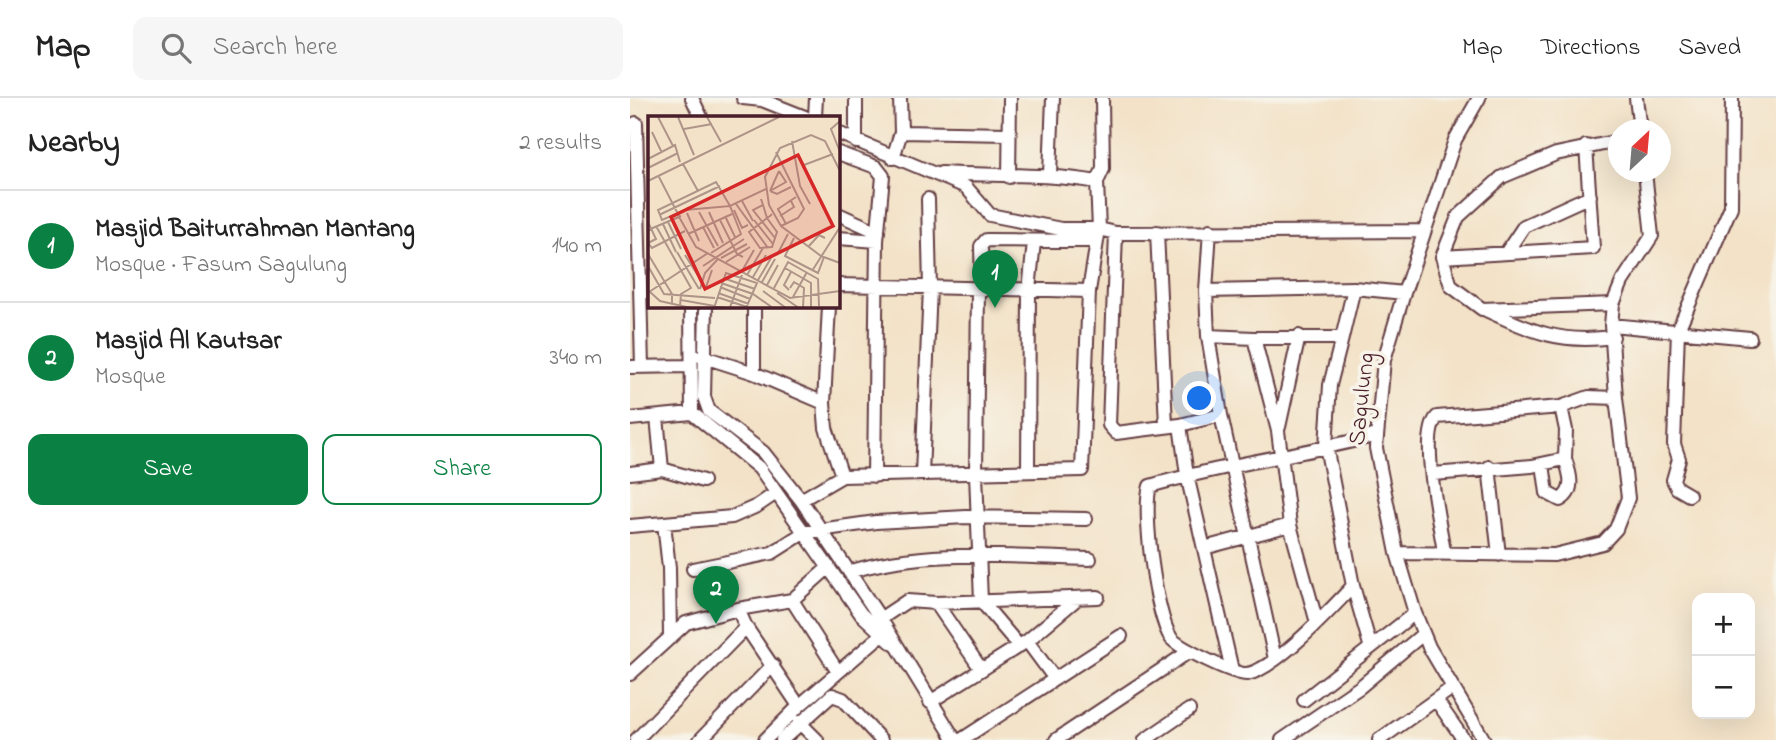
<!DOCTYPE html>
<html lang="en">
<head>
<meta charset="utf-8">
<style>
	body { margin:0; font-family:"Indie Flower",sans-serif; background:#f6f6f6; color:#222 }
	.controls { position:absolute; right:21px; bottom:21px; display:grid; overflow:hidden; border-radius:14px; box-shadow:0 7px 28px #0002 }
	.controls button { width:63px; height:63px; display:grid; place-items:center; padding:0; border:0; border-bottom:2px solid #e0e0e0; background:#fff; color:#222; font:35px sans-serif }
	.compass { position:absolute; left:978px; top:21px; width:63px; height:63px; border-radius:50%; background:#fff; box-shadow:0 7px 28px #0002; rotate:26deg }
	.you { position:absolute; left:570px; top:301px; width:24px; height:24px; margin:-18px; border:5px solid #fff; border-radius:50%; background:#1a73e8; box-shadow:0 0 0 10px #1a73e833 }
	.badge { display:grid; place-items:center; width:46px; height:46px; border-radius:50%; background:#0b8043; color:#fff; font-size:23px; font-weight:700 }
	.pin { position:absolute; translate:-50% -58px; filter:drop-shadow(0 2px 4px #0008) }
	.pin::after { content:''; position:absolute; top:37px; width:24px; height:21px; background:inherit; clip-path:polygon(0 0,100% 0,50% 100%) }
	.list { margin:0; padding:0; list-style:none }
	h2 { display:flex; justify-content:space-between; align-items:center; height:91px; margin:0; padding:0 28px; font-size:30px }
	h2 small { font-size:23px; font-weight:400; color:#767676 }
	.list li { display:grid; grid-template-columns:46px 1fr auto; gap:21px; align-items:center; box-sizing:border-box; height:112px; padding:0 28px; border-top:2px solid #e0e0e0 }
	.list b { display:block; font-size:26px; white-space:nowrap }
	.list p { margin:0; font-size:23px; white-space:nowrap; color:#767676 }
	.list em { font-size:23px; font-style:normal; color:#767676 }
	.actions { display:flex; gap:14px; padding:21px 28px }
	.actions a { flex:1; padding:16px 0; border:2px solid #0b8043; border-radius:14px; text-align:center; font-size:24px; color:#0b8043 }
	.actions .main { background:#0b8043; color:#fff }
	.icon { flex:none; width:38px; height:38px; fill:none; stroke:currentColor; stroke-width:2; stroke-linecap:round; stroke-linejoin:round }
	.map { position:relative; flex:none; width:1146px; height:642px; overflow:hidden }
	header { display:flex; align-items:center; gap:42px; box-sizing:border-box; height:98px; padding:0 35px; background:#fff; border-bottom:2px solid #e0e0e0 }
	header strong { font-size:33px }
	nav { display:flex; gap:38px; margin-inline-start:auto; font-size:24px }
	.search { width:490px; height:63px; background:#f6f6f6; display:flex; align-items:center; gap:18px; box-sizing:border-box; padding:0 24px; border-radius:14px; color:#767676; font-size:26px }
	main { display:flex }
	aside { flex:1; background:#fff }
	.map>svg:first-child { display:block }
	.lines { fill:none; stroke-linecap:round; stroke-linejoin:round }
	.minor-casing { stroke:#633c42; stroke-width:16 }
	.minor { stroke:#fff; stroke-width:12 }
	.labels { text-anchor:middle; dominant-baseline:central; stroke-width:7; stroke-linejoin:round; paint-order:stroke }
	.street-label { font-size:24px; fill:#4a1f2b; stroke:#f7f3e8 }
	.inset-road { fill:none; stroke:#af9489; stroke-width:2 }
	.view { fill:#d62828; fill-opacity:0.15; stroke:#d62828; stroke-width:3.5 }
	.inset-edge { fill:none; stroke:#4a1f2b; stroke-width:3.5 }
</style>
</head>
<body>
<header>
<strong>Map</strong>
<div class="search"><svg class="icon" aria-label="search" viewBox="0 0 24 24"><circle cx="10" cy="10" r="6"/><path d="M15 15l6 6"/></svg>Search here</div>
<nav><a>Map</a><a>Directions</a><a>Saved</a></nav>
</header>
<main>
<aside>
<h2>Nearby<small>2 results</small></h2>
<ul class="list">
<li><span class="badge">1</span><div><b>Masjid Baiturrahman Mantang</b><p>Mosque · Fasum Sagulung</p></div><em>140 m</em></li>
<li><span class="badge">2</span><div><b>Masjid Al Kautsar</b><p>Mosque</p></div><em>340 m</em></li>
</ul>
<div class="actions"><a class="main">Save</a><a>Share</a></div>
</aside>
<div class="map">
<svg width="1146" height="642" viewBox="0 0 1146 642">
	<rect width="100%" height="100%" fill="#f7f3e8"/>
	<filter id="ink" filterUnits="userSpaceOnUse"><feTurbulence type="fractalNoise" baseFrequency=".0143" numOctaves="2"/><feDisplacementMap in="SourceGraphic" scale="14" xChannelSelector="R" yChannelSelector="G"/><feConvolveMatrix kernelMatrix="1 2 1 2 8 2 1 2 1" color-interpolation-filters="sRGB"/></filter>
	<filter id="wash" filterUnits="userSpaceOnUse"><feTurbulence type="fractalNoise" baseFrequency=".00686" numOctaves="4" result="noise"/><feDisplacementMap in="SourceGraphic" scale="28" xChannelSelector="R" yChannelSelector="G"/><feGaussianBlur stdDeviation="1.57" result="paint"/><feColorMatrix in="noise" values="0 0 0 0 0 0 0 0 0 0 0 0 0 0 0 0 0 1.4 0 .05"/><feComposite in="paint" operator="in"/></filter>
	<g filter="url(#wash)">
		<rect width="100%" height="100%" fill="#f3e2c7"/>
	</g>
	<g filter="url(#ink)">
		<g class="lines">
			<defs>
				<path id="minor" d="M62,0L71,19
					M113,0L132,2L175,19
					M472,0L473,71L467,84L469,131L486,135L794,133
					M849,0L825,42L774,195L754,262L746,350L767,455L785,515L799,549L854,642
					M1006,0L1010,32
					M185,19L186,0
					M6,25L12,269
					M271,34L378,36
					M226,44V0
					M208,55L246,69L253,78L247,143L244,378
					M263,60L271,34L270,0
					M311,75C363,78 415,75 467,84
					M420,76L423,0
					M379,79L380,0
					M208,116L248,134
					M527,134L536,327
					M486,135L479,327L486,335L550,327L557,377L602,572
					M208,140L247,143
					M876,155L894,128L960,98
					M812,159L963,150L956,48
					M208,187L459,193
					M348,190L346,376L351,503L389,548
					M352,191L351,148L356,142L466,143
					M576,193L724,190L774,195
					M983,206L852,211L821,188L812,159L828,119L872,79L926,56L988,43
					M61,208L62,315L129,370L231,516L261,544
					M76,208L74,299L79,313L133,354L171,402L250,520L325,642
					M199,208L194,305L196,330L212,378
					M856,212C904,234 930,246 983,239
					M981,227L1120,240
					M578,238L624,240
					M712,240L700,287L696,348L723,488C701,511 646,571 617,576C605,577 549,550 541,540C526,518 512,413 520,388C595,366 672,357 747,337
					M71,258L124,275L194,305
					M0,269L61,268
					M124,275V208
					M591,317L645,561
					M0,321L62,315
					M550,327L591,317L578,238L576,193L580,132
					M649,329L669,238
					M913,366L917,395L930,402C946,393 940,375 935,361
					M859,369L869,457
					M32,371L73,383
					M398,373L399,192L404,144
					M0,375L32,371L27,319
					M292,376L300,190L298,101
					M803,376L902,368L935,361L936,332L931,309
					M1059,397L1047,390L1043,382L1049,361L1044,346L1048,232L1101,109L1102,0
					M171,402L212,378L452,372L459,193L469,131H431L360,117L336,89L208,35
					M34,425L39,470L40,538
					M0,428L102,419L127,408L146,395
					M574,450L660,427
					M814,454C810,425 789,339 807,319L931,309L959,299L986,300
					M767,455L924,457L973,445L986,431L998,400L986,300L981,227L983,206L992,184L1022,138L1015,74
					M63,471L142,455L175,434L246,424L336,419L456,421
					M219,474C295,450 381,459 460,461
					M723,488L740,547
					M162,502L208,574
					M306,505L351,571
					M108,511L116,529L169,608
					M244,525L277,503L306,505L468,499
					M687,525L660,427L648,333L624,240H712L724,190
					M397,543L425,581
					M0,576L56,525L108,511L162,502L199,469
					M674,602L785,515
					M806,602L834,642
					M300,604L397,543L448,500
					M169,624L187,642
					M6,642L116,529
					M70,642L143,567
					M135,642L169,608L257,532
					M152,642L202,597L213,601L251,642
					M331,642L491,538
					M426,642L560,553
					M515,642L559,612
					M652,642L730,589L793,536
					M749,642L822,590"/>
			</defs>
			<use href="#minor" class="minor-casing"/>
			<use href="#minor" class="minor"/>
		</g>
	</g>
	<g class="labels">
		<g class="street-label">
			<text transform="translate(733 301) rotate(-84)">Sagulung</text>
		</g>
	</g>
	<g transform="translate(18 18)">
		<rect width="192" height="192" fill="#f3e2c7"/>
		<path class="inset-road" d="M10,1L25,30M30,1L46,39M59,1L73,26M36,13L64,8M4,16L14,37M144,25L152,70L162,88M128,36L156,93L150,102L133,110M192,36L183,13L192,5M0,43L27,29L32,46M35,48L50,75M156,49L185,38M0,52L30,37M192,55L177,25L163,19L132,32L117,61L121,89L133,110L173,140L192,147M11,61L31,100M0,65L131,1M122,75L138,66L131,55M122,75L131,55M122,75L129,78L143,71M113,83L115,89L105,94L127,122M94,85L105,105M88,88L120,132M115,89L119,102L129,116L124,131L112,132L101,116L114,106L119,102L122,100L124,98M86,94L94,112L100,109M51,96L70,130M61,96L75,127M39,97L51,125M11,99L72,70M30,99L48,131L142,182L192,175M77,100L87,121M132,100L146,91L143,85M25,104L38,131M72,104L89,138L95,141M106,104L125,128M0,106L8,123L0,127M20,106L33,133M15,108L28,136M138,108L130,93L148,81M8,110L43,172L33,178L32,190M55,111L66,132M0,114L33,100M40,118L84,98M146,122L137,140L170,157L176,141M0,127L4,132L37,115M160,131L171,119L177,122M29,136L51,173M63,137L93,118L82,90L37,94L14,104L10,94L68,66L82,90L118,73M0,138L24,178V188M37,139L54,166M129,139L140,118M73,142L99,128M78,146L102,131M0,150L16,178L67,182M55,150L96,123M137,152L163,167V192M94,155L106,134M164,155L192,111M99,159L115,132M105,161L118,139M75,162L107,173M110,164L123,142M114,166L127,143M73,167L105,178L125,192M119,169L130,149M72,171L102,183M126,172L140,146L170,163L171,190M142,172L146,166L156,172L155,192M52,173L57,157L70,143M57,174L64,154M141,174L136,169L143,156M1,175L12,185L43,192M115,175L138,192M1,176L60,137M70,177L101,188M129,177L151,192M69,181L99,191M145,181L159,156M33,184L78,192M82,191L94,159M66,192L78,157L109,167L98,192"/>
		<path class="view" d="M150,39L185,110L57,173L23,101Z"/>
		<rect width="192" height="192" class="inset-edge"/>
	</g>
</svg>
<div class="controls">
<button>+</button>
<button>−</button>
</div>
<svg class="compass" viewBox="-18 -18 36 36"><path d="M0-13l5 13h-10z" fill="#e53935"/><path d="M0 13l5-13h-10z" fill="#767676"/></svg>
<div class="you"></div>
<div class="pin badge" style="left:365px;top:210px">1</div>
<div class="pin badge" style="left:86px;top:526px">2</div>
</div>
</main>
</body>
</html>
